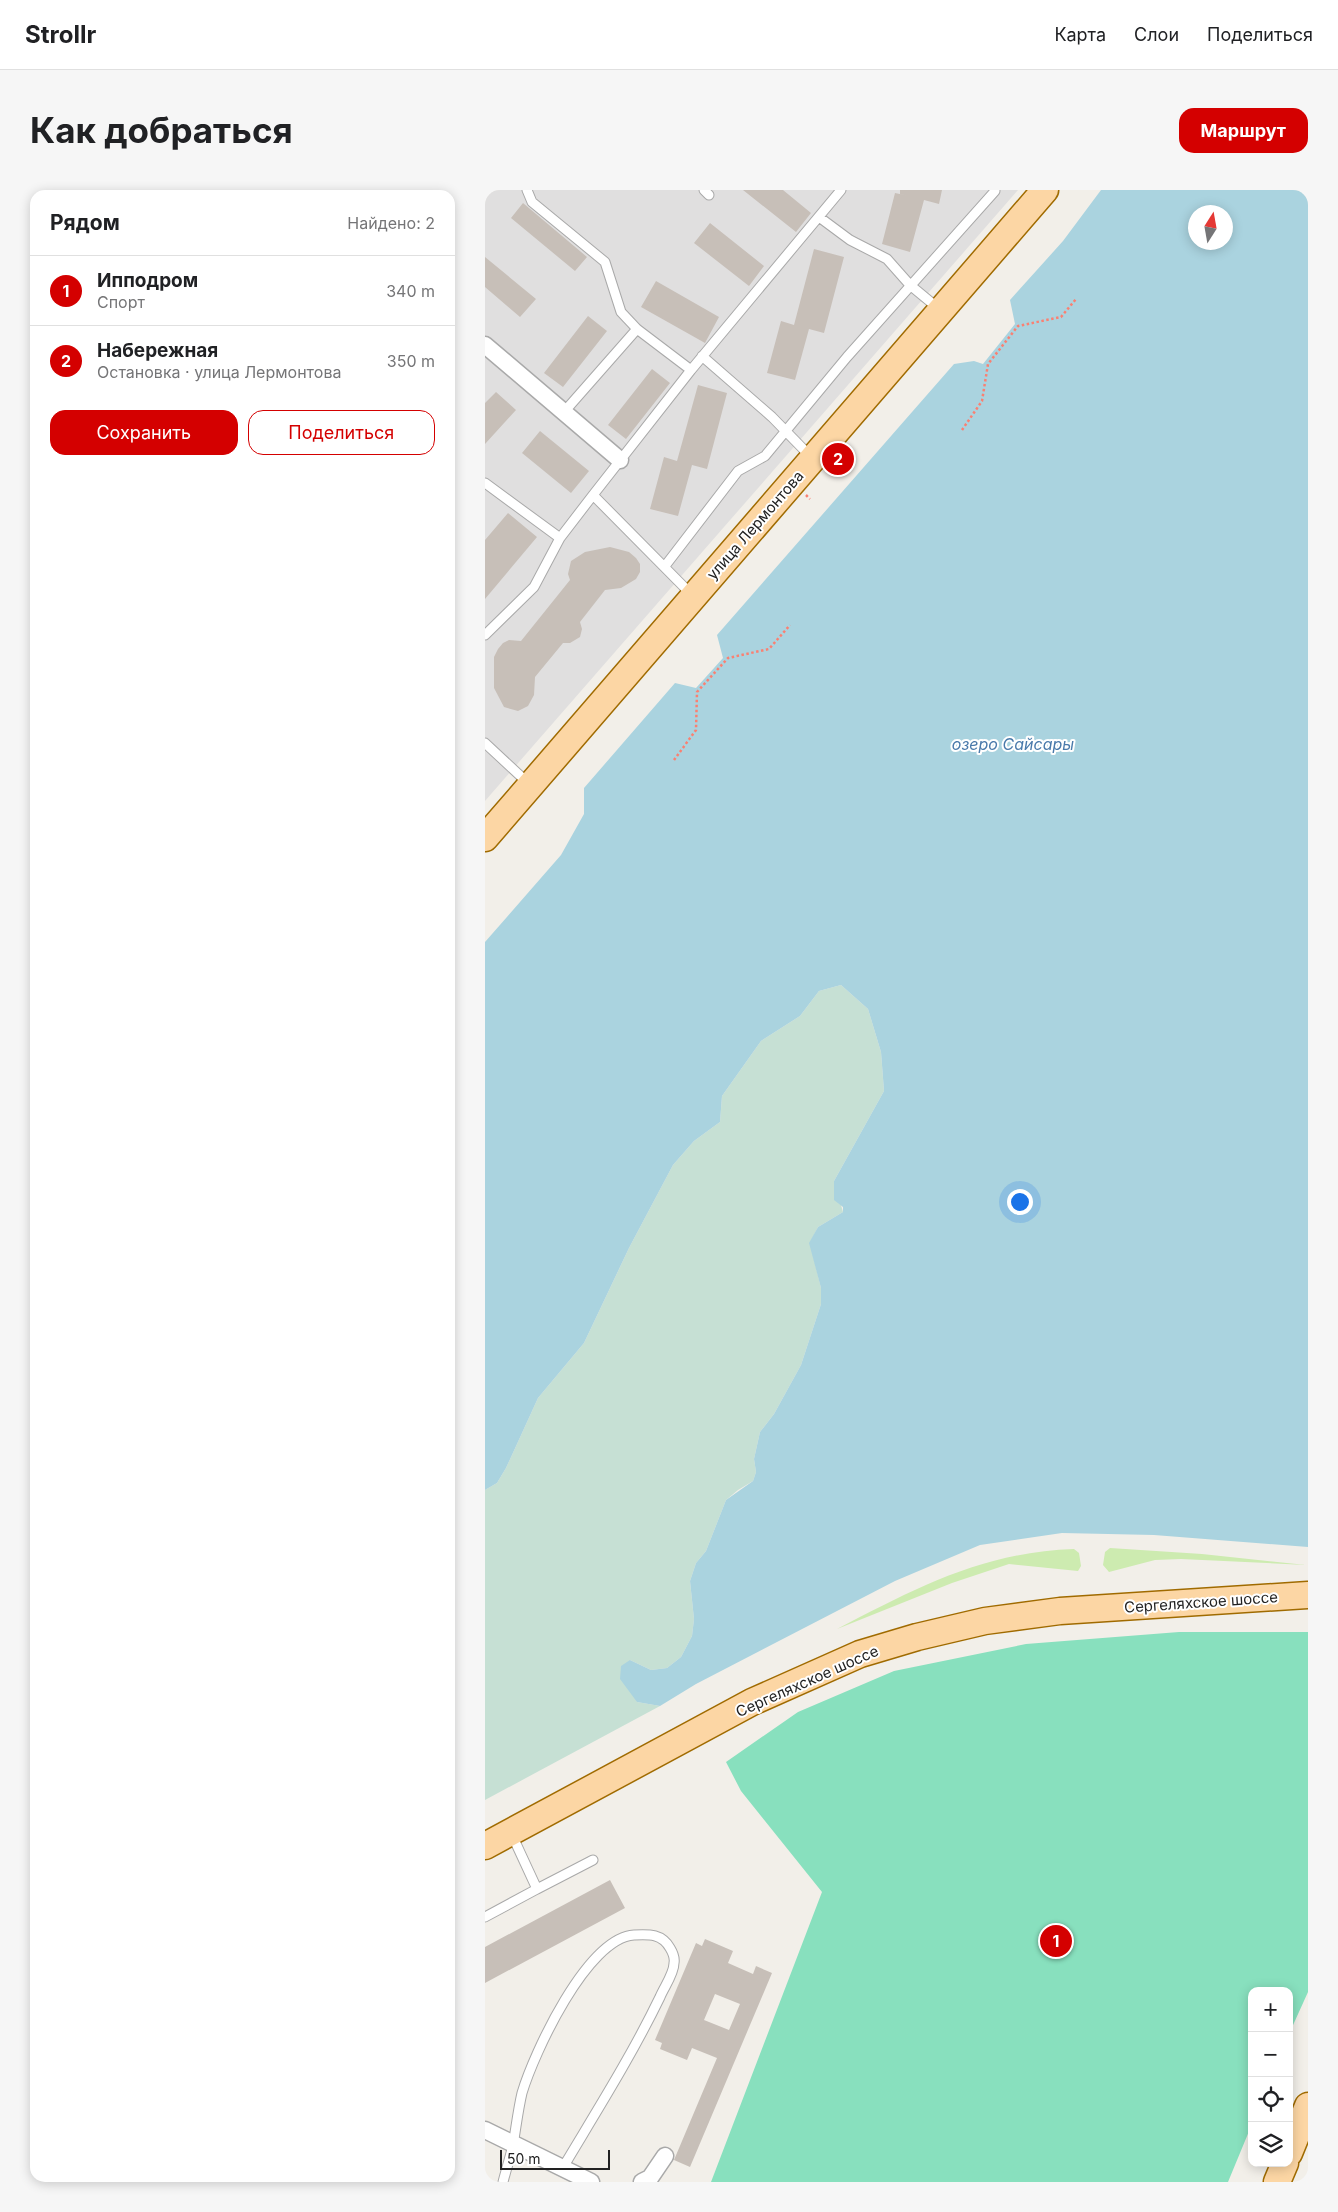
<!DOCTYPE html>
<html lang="ru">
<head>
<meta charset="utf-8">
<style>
	body { margin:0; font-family:Inter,sans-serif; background:#f6f6f6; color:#202124 }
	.controls { position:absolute; right:15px; bottom:15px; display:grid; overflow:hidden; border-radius:10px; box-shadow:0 2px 12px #0003 }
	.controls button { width:45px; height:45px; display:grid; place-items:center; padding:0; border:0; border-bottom:1px solid #e0e0e0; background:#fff; color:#202124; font:25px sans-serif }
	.compass { position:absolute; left:703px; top:15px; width:45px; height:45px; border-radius:50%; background:#fff; box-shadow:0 2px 12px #0003; rotate:11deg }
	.scale { position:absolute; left:15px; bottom:12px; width:110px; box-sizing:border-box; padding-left:5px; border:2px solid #222; border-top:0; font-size:14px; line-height:18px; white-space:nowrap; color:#222; -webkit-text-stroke:4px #fff; paint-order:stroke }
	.you { position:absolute; left:534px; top:1011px; width:18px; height:18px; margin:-12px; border:4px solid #fff; border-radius:50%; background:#1a73e8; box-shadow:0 0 0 8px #1a73e833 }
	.badge { display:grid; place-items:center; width:32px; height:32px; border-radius:50%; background:#d40000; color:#fff; font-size:16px; font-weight:700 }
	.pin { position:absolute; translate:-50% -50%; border:2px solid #fff; box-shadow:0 1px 5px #0006 }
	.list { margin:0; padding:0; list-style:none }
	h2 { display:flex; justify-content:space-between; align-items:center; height:65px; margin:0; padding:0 20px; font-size:21px }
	h2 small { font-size:16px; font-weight:400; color:#757577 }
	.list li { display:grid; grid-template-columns:32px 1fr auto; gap:15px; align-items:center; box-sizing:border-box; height:70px; padding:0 20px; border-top:1px solid #e0e0e0 }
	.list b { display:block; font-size:19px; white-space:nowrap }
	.list p { margin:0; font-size:16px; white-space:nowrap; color:#757577 }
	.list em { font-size:16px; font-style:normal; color:#757577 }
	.actions { display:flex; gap:10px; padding:15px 20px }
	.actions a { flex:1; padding:11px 0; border:1px solid #d40000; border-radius:15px; text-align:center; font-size:18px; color:#d40000 }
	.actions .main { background:#d40000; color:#fff }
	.icon { flex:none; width:28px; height:28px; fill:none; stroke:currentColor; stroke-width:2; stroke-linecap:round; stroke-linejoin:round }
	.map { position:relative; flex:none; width:823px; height:1992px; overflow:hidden; border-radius:15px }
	header { display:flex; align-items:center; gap:30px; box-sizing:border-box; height:70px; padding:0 25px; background:#fff; border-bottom:1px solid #e0e0e0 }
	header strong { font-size:24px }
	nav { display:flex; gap:28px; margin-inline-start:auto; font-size:18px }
	.intro { display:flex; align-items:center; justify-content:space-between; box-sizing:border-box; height:120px; padding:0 30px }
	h1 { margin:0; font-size:35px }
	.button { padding:12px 22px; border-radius:15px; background:#d40000; color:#fff; font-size:18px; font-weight:700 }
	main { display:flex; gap:30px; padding:0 30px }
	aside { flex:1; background:#fff; border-radius:15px; box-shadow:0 2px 12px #0003 }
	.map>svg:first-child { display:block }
	.residential { fill:#e0dfdf }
	.grass { fill:#cdebb0 }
	.wetland { fill:#c6e0d4 }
	.pitch { fill:#88e0be }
	.water { fill:#aad3df; fill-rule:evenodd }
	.building { fill:#c7bfb8; fill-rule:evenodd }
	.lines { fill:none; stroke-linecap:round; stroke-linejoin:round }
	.lane-casing { stroke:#a9a9a9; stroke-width:11 }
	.street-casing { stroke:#a9a9a9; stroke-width:19 }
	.primary-casing { stroke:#a06b00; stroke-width:29 }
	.path { stroke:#fa8072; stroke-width:2.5; stroke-dasharray:2.5 2.5; stroke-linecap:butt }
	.lane { stroke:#fff; stroke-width:9 }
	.street { stroke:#fff; stroke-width:16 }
	.primary { stroke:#fcd6a4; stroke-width:26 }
	.labels { text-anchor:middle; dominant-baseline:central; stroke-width:4; stroke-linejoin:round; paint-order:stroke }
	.street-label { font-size:15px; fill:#222; stroke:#fff }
	.water-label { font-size:16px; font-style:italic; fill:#4a7aab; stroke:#fff }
</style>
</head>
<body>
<header>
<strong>Strollr</strong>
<nav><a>Карта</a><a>Слои</a><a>Поделиться</a></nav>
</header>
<div class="intro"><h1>Как добраться</h1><a class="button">Маршрут</a></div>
<main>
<aside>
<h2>Рядом<small>Найдено: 2</small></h2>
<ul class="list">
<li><span class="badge">1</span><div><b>Ипподром</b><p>Спорт</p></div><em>340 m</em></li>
<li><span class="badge">2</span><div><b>Набережная</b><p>Остановка · улица Лермонтова</p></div><em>350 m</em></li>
</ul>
<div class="actions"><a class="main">Сохранить</a><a>Поделиться</a></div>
</aside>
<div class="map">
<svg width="823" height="1992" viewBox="0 0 823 1992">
	<rect width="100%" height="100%" fill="#f2efe9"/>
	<path class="residential" d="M0,0H533L0,611Z"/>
	<path class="grass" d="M625,1358L717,1364L821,1375L696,1369L670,1370L624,1382L618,1375L620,1362Z
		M589,1359L594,1363L596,1376L593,1381L524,1374L467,1393L352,1439C431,1398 498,1362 589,1359Z"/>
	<path class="wetland" d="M356,795L383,819L396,862L399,901L349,991L358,1022L333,1037L325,1053L336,1098V1114L316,1175L289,1224L275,1242L269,1269L271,1282L268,1291L253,1300L241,1310L221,1361L211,1373L205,1391L209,1429L207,1446L196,1467L182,1478L166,1480L145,1470L152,1512L175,1516L0,1610V1300L12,1293L21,1278L53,1208L99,1153L144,1058L188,975L209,951L235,932L237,906L276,851L315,826L334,801Z"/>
	<path class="pitch" d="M694,1442H823V1802L804,1844V1801H767V1934L743,1992H226L337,1702L256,1601L241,1572L313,1522L409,1481L541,1454Z"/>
	<path class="water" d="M616,0H823V1357L669,1345L577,1343L495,1355L410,1391L211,1494L175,1516L152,1512L135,1489L136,1476L145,1470L166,1480L182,1478L196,1467L207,1446L209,1429L205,1391L211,1373L221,1361L241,1310L268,1291L271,1282L269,1269L275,1242L289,1224L316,1175L336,1114V1098L324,1053L333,1037L358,1022V1017L349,1010V991L399,901L396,862L383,819L356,795L334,801L315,826L276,851L237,906L235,932L209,951L188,975L144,1058L99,1153L53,1208L21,1278L12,1293L0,1300V752L76,665L99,624V598L190,493L211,498L238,468L232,445L469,174L489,171L498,174L530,134L525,110L578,51ZM711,22H741V52H711Z"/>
	<path class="building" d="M258,0H298L326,23L311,42Z
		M415,0H457L454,14L439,10L425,62L397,54L410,3L424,6L415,4Z
		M38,13L102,67L90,81L26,28Z
		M225,33L279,76L264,96L209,53Z
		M329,59L359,67L339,143L324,139L310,190L282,183L296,131L309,135Z
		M0,67L51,109L35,127L0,97Z
		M171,91L234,127L220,153L156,117Z
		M103,126L122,141L78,197L59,183Z
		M167,179L185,193L141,249L123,235Z
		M213,195L242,203L222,279L207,275L193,326L165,319L179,267L192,271Z
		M11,202L31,220L0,254V213Z
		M55,241L104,281L86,303L37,263Z
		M23,323L52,347L0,409V350Z
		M125,357L144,362L151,368L155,374V382L151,389L136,398L120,400L95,432L97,439L95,447L85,453H78L50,487L49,505L43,516L33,521L19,517L9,498V467L13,459L18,453L24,450L36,451L85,390L83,384L86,371L100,362Z
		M125,1690L140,1718L0,1793V1757Z
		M220,1749L248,1761L243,1773L268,1784L271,1776L287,1783L205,1977L189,1970L232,1868L207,1858L202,1870L175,1859L177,1853L170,1850L211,1753L217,1756ZM230,1804L255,1814L244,1840L219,1830Z"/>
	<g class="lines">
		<defs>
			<path id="lane" d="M42,0L47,12L120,72L136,122L152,139L206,180
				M219,0L224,5
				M334,27L365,50L402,69L425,95L454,119
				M217,166L287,227L326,267
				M79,222L152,139
				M0,293L75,348
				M108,305L206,404
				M180,376L253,281L280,266L362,167L510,1
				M0,445L49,397L75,348L108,305L206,180L356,0
				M0,553L44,594
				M52,1699L108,1670
				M0,1727L52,1699L27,1645
				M18,1992C21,1980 25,1968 28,1955C31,1938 33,1920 37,1903C49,1863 102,1748 149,1745C165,1744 177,1744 185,1758C188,1763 190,1768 189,1773C189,1784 179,1797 175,1807C146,1867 111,1922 77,1979"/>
			<path id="street" d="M0,155L135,270
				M0,1940L106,1992
				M157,1992L165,1988L180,1966"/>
			<path id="primary" d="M0,648L560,0
				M0,1656L267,1512L375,1464L432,1447L500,1431L575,1421L823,1405
				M804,1963L823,1916
				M792,1992L800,1973"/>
		</defs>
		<use href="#lane" class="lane-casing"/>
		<use href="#street" class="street-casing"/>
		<use href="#primary" class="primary-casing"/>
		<path class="path" d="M477,240L497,211L503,174L533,136L576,127L591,109
			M321,305L325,309
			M189,570L211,540L212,502L243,468L284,459L305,435"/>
		<use href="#lane" class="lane"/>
		<use href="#street" class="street"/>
		<use href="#primary" class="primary"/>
	</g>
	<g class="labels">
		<g class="street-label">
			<text transform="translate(270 335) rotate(-49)">улица Лермонтова</text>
			<text transform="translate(716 1412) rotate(-4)">Сергеляхское шоссе</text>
			<text transform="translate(322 1491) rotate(-24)">Сергеляхское шоссе</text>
		</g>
		<g class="water-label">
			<text x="528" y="554">озеро Сайсары</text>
		</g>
	</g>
</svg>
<div class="controls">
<button>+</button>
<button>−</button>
<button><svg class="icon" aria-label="locate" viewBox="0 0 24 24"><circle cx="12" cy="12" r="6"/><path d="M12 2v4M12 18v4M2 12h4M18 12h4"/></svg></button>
<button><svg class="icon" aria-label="layers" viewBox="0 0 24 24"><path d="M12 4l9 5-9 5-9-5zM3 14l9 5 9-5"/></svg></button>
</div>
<svg class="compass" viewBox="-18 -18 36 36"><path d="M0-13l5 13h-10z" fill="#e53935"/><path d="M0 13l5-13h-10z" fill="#757577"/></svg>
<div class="scale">50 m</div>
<div class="you"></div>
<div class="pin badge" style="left:571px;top:1751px">1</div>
<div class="pin badge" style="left:353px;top:269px">2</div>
</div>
</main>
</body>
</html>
